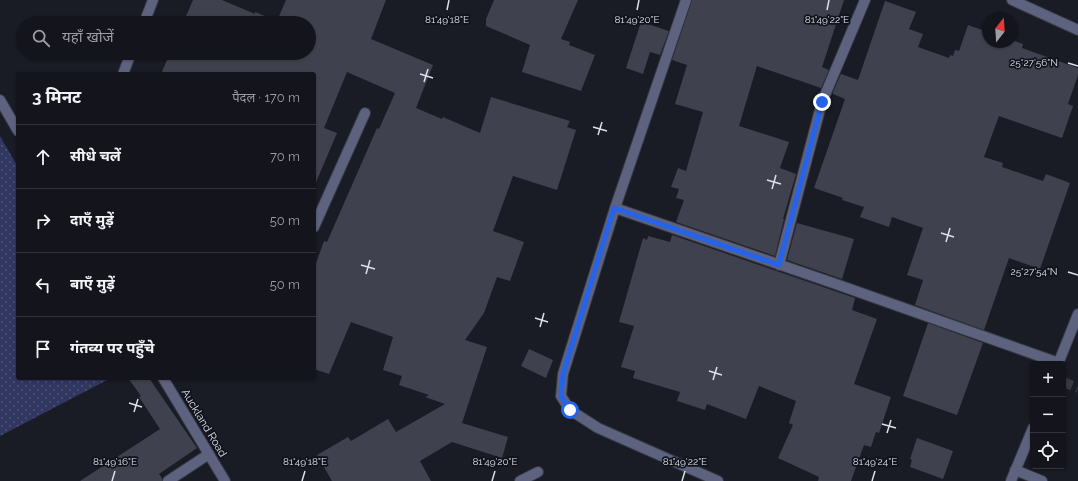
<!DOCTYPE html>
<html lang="hi">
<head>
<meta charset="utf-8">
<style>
	body { margin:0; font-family:Raleway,"Noto Sans Devanagari",sans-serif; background:#1c1d25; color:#f1f3f6 }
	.controls { position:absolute; right:12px; bottom:12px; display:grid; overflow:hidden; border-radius:4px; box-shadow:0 1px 3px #0004 }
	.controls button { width:36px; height:36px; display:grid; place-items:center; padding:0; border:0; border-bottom:1px solid #32333b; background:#13141c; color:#f1f3f6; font:20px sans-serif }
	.compass { position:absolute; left:982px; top:12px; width:36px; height:36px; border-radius:50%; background:#13141c; box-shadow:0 1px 3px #0004; rotate:17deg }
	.stop { position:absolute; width:12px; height:12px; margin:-9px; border:3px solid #2563eb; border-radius:50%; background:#fff }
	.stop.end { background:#2563eb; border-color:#fff; box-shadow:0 1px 4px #0008 }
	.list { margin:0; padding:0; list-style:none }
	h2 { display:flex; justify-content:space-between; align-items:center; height:52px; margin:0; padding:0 16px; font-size:17px }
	h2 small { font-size:13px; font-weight:400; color:#9d9ea3 }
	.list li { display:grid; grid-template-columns:26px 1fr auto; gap:12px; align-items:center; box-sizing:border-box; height:64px; padding:0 16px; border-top:1px solid #32333b }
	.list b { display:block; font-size:15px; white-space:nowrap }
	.list em { font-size:13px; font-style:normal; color:#9d9ea3 }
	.icon { flex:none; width:22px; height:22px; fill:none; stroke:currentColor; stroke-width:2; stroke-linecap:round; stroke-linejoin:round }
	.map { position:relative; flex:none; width:1078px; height:481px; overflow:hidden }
	.search { position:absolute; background:#13141c; box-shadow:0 1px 3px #0004; left:16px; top:16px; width:300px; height:44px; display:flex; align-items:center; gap:10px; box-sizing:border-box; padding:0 14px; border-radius:22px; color:#9d9ea3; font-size:15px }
	.panel { position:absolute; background:#13141c; box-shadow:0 1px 3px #0004; left:16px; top:72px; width:300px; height:308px; border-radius:4px }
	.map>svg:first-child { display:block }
	.park { fill:url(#park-dots) }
	.building { fill:#3f424e }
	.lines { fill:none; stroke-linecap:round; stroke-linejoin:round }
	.minor-tunnel { stroke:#373942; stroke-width:10; stroke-dasharray:10 5; stroke-linecap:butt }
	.minor-casing { stroke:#353740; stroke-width:12 }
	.minor { stroke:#5d627f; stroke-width:10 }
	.route { stroke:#2563eb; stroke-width:5 }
	.ticks { fill:none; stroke:#dee0e7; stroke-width:1.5 }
	.labels { text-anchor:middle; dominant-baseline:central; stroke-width:3.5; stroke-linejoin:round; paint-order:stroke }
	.street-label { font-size:11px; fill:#dee0e7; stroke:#10121c }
	.ticks-label { font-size:10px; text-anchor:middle; fill:#dee0e7; stroke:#10121c; stroke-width:3.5; stroke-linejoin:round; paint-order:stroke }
</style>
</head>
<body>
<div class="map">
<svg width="1078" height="481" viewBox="0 0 1078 481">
	<defs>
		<pattern id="park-dots" width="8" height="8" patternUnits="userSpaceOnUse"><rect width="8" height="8" fill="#323761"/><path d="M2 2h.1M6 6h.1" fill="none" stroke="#4f5478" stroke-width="1.8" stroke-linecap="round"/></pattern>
	</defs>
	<rect width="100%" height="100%" fill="#191b25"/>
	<path class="park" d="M0,136L18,167V378H111L0,436Z"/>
	<path class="building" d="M193,0H222L255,14V12L277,21L286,0H386L371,39L433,65L416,108L442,119L443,117L480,133L491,97L570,121L567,127L576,130L557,190L513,176L493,231L524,242L510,281L497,277L484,313L465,340L487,347L462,423L508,437L502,458L452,442L420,461L431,481H332L317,455L348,437L351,441L388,419L396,432L445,404L425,397L429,395L399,385L402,376L383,370L393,337L351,322L329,374L314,369V269L324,241L327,242L377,128L379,129L395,93L347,72L324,128L337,133L314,187V74H161L170,53H309V23H183Z
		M494,0H578L561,39L570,42L569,45L595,55L581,91L522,72L530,45L486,26V19Z
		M692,0H844L822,67L829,70L821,88L757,66L739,126L789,142L780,168L796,174L783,219H784L775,256L676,222L684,200L676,198L679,189L671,187L678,168L686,171L703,112L675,104L687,65L672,60Z
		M885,1L916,12L909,29L923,34L918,47L949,58L950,55L953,56L955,50L959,51L968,25L988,32V42H1012V40L1023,44L1022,48L1078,68V75L1068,104L1073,106L1062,138L999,116L984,157L1003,163L1002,167L1043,181L1046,174L1070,183L1040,269L1009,258L984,330L915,305L923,280L907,275L923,228L892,217L889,227L860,217L864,207L842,200L843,198L814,188L845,99L833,94V92L841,74L858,80Z
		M641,22L669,31L660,55L650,52L643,74L626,68Z
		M797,223L854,239L842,279L787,260Z
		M672,235L855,298L852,310L877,319L854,384L891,397L879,433L876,432L871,447L864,445L851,481H818L819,477L778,458L793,425L789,423L796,401L759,386L746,419L707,404L705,410L677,401L680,392L633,378L635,371L621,367L634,326L619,322L643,238L647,240L648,236L670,242Z
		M928,323L983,343L957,415L903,396Z
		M529,349L553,360L546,378L521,366Z
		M128,378H149L197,448L159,474L162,478V481H80L160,429L139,397L141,396Z
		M917,438L953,451L943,479L910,467L912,460L910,459Z"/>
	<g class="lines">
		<path class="minor-tunnel" d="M1063,382L1078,388"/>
		<defs>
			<path id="minor" d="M686,0L615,208L563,374L561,396L570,410L598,428L718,481
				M1012,0L1078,30
				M144,23L153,0
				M123,74L131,53
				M0,100L18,131
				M615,208L833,283L1059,363
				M314,227L365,113
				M779,265L822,102L865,0
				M1058,364L1078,314
				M163,378L225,481
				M1015,470L1042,481
				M168,481L209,454
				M520,481L538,472
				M1011,481L1033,428"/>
		</defs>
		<use href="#minor" class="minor-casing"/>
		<use href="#minor" class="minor"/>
	</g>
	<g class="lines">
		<path class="route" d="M570,410L561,396L563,374L614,208L779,265L822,102"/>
	</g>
	<path class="ticks" d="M447,10L449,0M637,10L639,0M827,10L829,0M1068,63L1078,66M420,74L433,78M424,82L428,69M593,127L607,131M598,135L602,122M767,180L781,184M772,189L776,175M941,233L954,237M946,242L950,228M361,265L375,269M1068,272L1078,275M366,274L370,260M535,318L548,322M540,327L544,313M709,371L722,375M713,380L717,367M129,403L142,407M134,412L138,399M882,424L896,428M887,433L891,420M112,481L115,471M302,481L305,471M492,481L495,471M682,481L685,471M872,481L875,471"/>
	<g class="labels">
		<g class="street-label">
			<text transform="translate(204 423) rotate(59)">Auckland Road</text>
		</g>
	</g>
	<g class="ticks-label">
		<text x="447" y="23">81°49'18"E</text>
		<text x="637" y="23">81°49'20"E</text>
		<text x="827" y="23">81°49'22"E</text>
		<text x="1034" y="66">25°27'56"N</text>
		<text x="1034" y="275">25°27'54"N</text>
		<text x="115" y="465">81°49'16"E</text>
		<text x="305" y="465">81°49'18"E</text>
		<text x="495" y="465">81°49'20"E</text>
		<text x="685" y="465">81°49'22"E</text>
		<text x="875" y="465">81°49'24"E</text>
	</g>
</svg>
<div class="controls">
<button>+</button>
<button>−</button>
<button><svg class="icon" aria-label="locate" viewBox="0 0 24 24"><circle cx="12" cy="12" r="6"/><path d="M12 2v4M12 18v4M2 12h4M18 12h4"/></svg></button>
</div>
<svg class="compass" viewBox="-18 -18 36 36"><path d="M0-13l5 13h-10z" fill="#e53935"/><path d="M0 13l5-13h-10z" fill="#9d9ea3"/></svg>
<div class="stop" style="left:570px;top:410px"></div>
<div class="stop end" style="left:822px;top:102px"></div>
<div class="search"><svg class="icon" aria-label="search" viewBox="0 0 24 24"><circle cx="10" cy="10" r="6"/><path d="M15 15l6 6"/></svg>यहाँ खोजें</div>
<section class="panel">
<h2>3 मिनट<small>पैदल · 170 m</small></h2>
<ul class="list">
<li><svg class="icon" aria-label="ahead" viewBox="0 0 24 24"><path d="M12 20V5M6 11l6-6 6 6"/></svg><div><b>सीधे चलें</b></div><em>70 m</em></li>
<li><svg class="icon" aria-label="right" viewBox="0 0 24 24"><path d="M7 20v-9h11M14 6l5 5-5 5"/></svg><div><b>दाएँ मुड़ें</b></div><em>50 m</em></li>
<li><svg class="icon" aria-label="left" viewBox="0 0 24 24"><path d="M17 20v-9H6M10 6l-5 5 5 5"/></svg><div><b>बाएँ मुड़ें</b></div><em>50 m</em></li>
<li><svg class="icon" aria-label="arrive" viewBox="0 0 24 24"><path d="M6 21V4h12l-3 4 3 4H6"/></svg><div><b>गंतव्य पर पहुँचे</b></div></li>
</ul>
</section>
</div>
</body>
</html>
